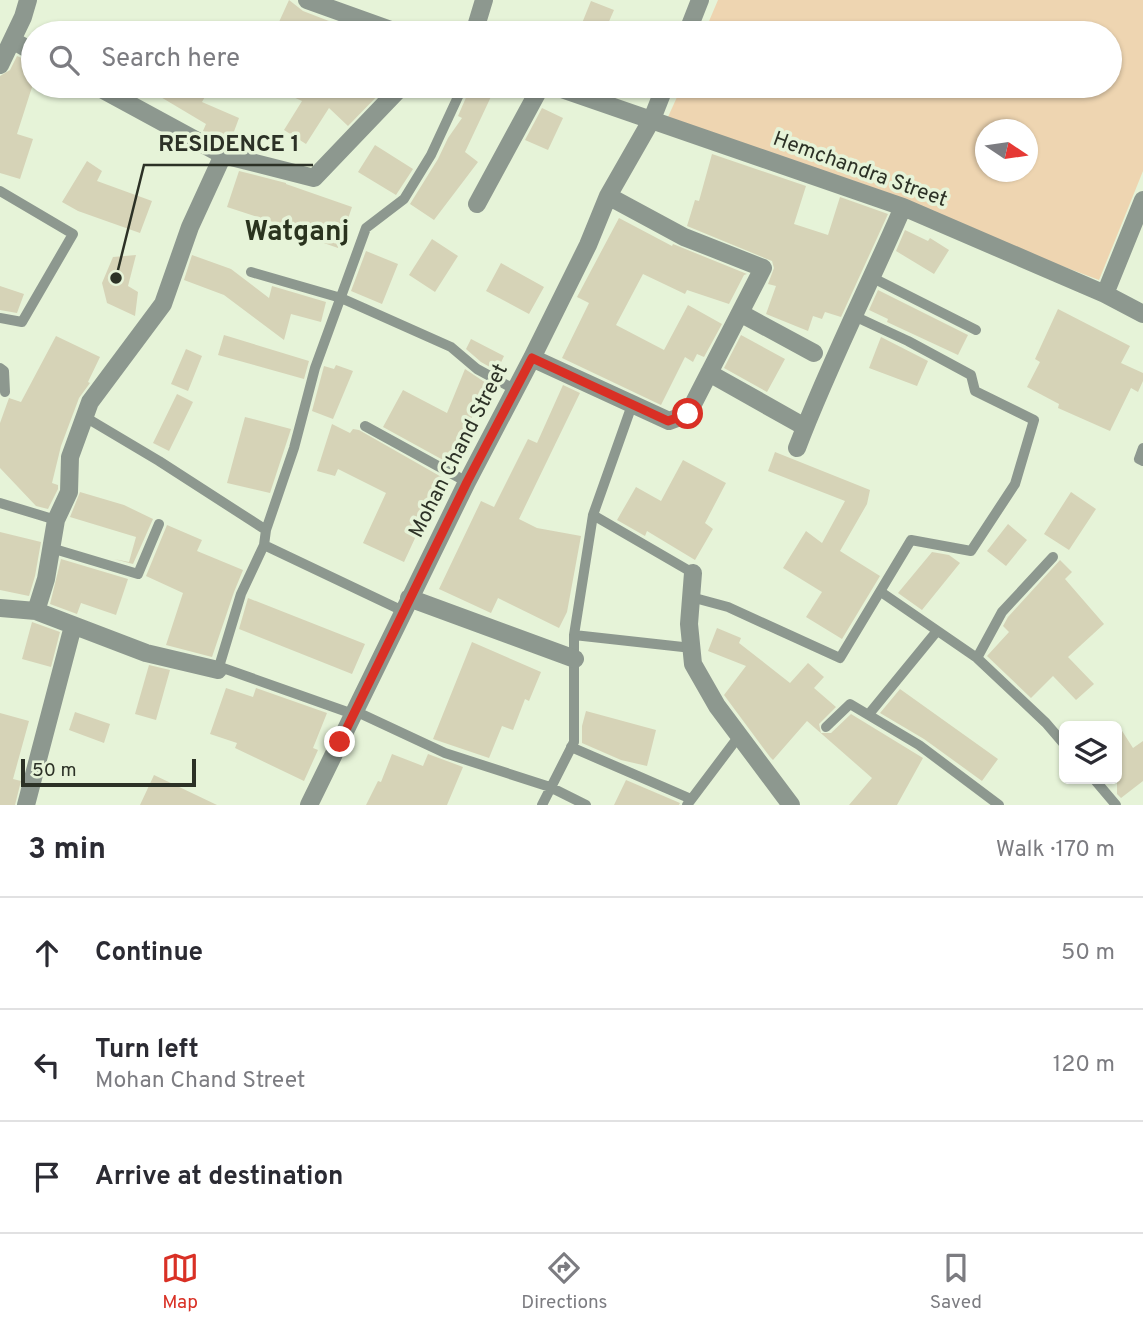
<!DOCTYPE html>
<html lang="en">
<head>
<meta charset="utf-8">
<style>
	body { margin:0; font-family:Overpass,sans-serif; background:#f2f2f3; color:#2b2b33 }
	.controls { position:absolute; right:21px; bottom:21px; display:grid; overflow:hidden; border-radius:10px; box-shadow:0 2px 5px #0004 }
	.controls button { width:63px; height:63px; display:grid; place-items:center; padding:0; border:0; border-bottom:2px solid #e1e1e2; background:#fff; color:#2b2b33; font:35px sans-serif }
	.compass { position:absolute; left:975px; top:119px; width:63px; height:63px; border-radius:50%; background:#fff; box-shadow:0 2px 5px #0004; rotate:103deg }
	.scale { position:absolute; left:21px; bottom:18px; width:175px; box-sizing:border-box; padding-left:7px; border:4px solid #2c3126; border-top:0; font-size:19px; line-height:24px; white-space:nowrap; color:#2c3126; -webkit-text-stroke:5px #e6f3d8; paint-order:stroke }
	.stop { position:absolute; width:21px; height:21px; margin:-16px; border:5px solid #d93025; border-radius:50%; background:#fff }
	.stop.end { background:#d93025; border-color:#fff; box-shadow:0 2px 7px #0008 }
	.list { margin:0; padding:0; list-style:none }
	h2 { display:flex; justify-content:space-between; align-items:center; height:91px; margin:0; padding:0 28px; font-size:30px }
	h2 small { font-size:23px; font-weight:400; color:#7c7c81 }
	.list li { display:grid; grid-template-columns:46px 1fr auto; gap:21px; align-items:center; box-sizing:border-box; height:112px; padding:0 28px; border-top:2px solid #e1e1e2 }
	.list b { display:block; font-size:26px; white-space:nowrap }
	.list p { margin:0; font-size:23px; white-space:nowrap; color:#7c7c81 }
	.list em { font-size:23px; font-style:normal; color:#7c7c81 }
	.icon { flex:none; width:38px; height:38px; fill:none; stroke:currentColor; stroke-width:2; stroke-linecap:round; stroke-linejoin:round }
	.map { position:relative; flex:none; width:1143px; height:805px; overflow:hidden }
	.search { position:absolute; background:#fff; box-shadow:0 2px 5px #0004; left:21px; right:21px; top:21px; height:77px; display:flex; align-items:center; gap:18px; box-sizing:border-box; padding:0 24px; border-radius:38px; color:#7c7c81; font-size:26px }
	.sheet { height:427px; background:#fff }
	nav { display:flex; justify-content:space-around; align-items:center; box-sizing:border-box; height:98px; border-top:2px solid #e1e1e2; background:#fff; font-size:19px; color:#7c7c81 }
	nav a { display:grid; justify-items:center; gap:4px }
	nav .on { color:#d93025 }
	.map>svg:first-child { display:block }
	.green { fill:#eed5b1; fill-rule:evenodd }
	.building { fill:#d6d3b7 }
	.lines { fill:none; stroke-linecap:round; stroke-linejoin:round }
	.service { stroke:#8d988f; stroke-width:10 }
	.minor { stroke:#8d988f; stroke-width:18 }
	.route { stroke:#d93025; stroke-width:9 }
	.labels { text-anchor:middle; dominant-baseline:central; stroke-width:7; stroke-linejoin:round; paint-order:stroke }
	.street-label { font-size:21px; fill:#2c3126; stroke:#e6f3d8 }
	.district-label { font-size:28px; font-weight:bold; fill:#2a331e; stroke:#e6f3d8 }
	.leader { fill:none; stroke:#2c3126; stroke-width:2.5 }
	.callout-dot { fill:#2c3126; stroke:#e6f3d8; stroke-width:2.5 }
	.callout-label { font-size:23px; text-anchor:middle; font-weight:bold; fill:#2c3126; stroke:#e6f3d8; stroke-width:7; stroke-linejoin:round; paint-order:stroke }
</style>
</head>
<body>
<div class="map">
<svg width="1143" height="805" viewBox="0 0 1143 805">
	<rect width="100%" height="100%" fill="#e6f3d8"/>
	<path class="green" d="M718,0H1143V171L1099,280L668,117L682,86H1110V33H704ZM986,130H1028V172H986Z"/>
	<path class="building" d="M289,0L303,11L360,33H274Z
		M591,1L614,10L604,33H578Z
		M17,56L33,63V84L17,134L33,139L20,179L0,173V76L10,70Z
		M164,86L182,94L187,86H211L202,102L239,118L229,145L203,131L206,124L159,96Z
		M269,86H387L348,126L329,108L306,144L284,130L302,101Z
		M471,86H496L465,152L478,162L434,220L410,204L438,159L448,138L462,118L458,116Z
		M542,108L563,118L548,150L525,140Z
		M375,145L413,169L396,195L358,172Z
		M712,154L806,186L794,224L828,235L840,197L888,214L841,317L825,312L822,319L813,316L808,331L766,314L776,286L768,284L774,268L772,261L687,226L695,200L699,201Z
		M87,161L102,171L97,181L152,201L140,233L78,211L62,202Z
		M239,171L286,183V184L352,207L338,248L275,226L276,223L227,207Z
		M619,218L672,246L673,244L747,274L744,275L729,304L687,290L685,294L643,274L616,325L664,350L688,305L722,324L704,357L697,354L693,362L685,357L661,405L562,358L589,303L577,297Z
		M905,230L928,241L930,238L949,250L934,274L896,251Z
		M432,239L458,256L435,292L409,275Z
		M366,251L398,264L382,304L351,291Z
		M136,255L128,286L138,292L135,316L107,303L102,283L113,257Z
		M192,255L231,269L269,298L272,286L326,302L321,322L291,314L284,340L224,295L184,280Z
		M501,263L544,287L529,314L486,291Z
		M0,286L24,294L17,313L0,310Z
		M878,290L968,335L958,355L887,322L888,319L869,310Z
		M1058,309L1130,346L1121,363L1143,373V381L1138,392L1131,388L1110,431L1058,408L1059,404L1027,387L1040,362L1035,359Z
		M224,335L309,361L304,379L218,355Z
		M741,335L785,359L767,392L724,368Z
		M56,336L100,357L88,382L90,383L79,398L61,446L52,483L58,485V489L48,509L36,506L0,468V423L9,398L21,402Z
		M881,337L928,361L917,386L869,368Z
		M471,339L504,356L497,371L481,362L466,349Z
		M186,349L202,356L188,391L171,384Z
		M336,365L353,371L333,419L312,411L324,366L334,369Z
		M465,369L486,383L466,432L469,433L454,466L383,427L403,390L447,413Z
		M563,385L580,393L519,519L537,528L581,536L567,612L559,628L498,598L491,613L439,589L481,501L494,507L528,439L537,443Z
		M177,394L193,402L169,451L153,443Z
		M245,417L291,429L270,493L227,483Z
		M332,424L350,433L353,429L359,430L445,479L437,498L434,497L404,562L363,543L386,493L338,469L335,476L317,471Z
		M775,452L870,490L867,504L840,551L880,576L842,639L806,617L822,592L783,568L806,531L822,543L845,501L768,471Z
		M683,460L726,483L705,523L713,529L695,560L647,531L645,536L617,520L636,487L661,501Z
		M80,492L124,505L153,519L133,564L114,559L129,562L136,537L70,517Z
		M1071,492L1096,509L1069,550L1044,534Z
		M1008,524L1027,540L1006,566L987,551Z
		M167,525L202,540L197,551L243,570L234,592L212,657L166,645L183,593L146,576Z
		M0,532L41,542L35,576L29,596L0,590Z
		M932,552L949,555L960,563L922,610L898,593Z
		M61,559L128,579L116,615L81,603L77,614L50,604Z
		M1060,560L1072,572L1065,579L1104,624L1068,657L1094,684L1076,700L1053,676L1031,698L987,656L1009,632L1003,626L1008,617Z
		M248,598L365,644L352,674L239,629Z
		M32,622L60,632L51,667L22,659Z
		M717,628L741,638L739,643L790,683L808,663L824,677L814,688L836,707L819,724L821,733H831L851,714L923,758L897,805H849L872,778L807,721L773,760L770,757L724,695L746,666L708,651Z
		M472,642L541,672L529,701L525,699L513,730L502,726L489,758L433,739Z
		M149,665L170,670L156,720L135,714Z
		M226,688L253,697L256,688L327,713L313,748L318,750L304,781L235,748L237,743L210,734Z
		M900,689L998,759L982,781L924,739L880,713Z
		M586,711L656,730L647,766L621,760L582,743V726Z
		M75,712L110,724L104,743L69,730Z
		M0,713L29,721L13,779L21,781L15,805H0Z
		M1117,723L1133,748L1143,741V781L1121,798L1117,794Z
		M392,754L423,766L428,754L463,767L447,805H366L378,781L381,782Z
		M154,775L217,805H140Z
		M626,780L680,803L679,805H614Z"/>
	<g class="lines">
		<path class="service" d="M0,191L73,234L22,322L0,318
			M251,272L341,298L451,347L477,369L514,389
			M873,278L976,330
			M0,368L4,371L5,392
			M632,405L593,515L693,573
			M85,417L159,461L266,530L264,545L403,611
			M365,426L467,482
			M1143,448L1139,459L1143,461
			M0,503L56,520
			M266,530L294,448L315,368L366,228L404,199L431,155L463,86
			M264,545L241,594L218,670L223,668L353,714
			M51,548L138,574L159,524
			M881,592L977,658L1046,723L1064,744
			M691,597L728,607L840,658L911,540L971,551L1015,484L1034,420L975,391L971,375L908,341L852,315
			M574,635L593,515
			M977,658L1002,612L1053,557
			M355,711L445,753L550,787L586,805
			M869,714L937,631
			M826,727L850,704L919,745L999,805
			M571,747L691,799
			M1094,779L1116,805
			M542,805L574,742V635L692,648
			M687,805L739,736"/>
		<path class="minor" d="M307,0L399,33
			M474,33L484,0
			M687,33L700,0
			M12,40L33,52
			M0,65L23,17L28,0
			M96,86L223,155L314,178L402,86
			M553,86L903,207L1105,294L1143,314
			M477,204L541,86
			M1105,294L1143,200
			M740,313L814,353
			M532,358L669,421L688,414L763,268L684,237L608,196
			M709,373L805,427
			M797,448C828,366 868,288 903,207
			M693,573L689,624L693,664L717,706L791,805
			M409,598L575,659
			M0,608L36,611
			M218,670L146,653L36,611L46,579L56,520L69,492L70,457L90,402L163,304L190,227L223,155
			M26,805L73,626
			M309,805L467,482L532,358L588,245L608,196L652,119L665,86"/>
	</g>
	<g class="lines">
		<path class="route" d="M340,742L467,482L532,358L668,421L688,414"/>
	</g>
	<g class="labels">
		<g class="street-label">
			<text transform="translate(860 170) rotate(20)">Hemchandra Street</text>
			<text transform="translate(459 451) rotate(-63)">Mohan Chand Street</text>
		</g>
		<g class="district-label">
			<text x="297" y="233">Watganj</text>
		</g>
	</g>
	<path class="leader" d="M116 278L144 165H313"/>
	<circle class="callout-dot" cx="116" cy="278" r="7"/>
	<g class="callout-label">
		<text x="229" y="151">RESIDENCE 1</text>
	</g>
</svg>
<div class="controls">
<button><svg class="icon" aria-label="layers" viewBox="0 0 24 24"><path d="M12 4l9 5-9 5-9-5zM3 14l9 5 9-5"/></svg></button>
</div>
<svg class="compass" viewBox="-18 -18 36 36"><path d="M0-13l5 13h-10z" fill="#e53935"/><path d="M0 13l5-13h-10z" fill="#7c7c81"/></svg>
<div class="scale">50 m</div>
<div class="stop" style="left:688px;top:414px"></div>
<div class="stop end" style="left:340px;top:742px"></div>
<div class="search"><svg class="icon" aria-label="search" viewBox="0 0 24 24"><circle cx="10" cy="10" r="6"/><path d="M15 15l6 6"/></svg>Search here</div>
</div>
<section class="sheet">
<h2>3 min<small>Walk · 170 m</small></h2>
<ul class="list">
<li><svg class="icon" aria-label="ahead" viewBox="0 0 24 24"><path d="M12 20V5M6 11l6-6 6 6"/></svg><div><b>Continue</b></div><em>50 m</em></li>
<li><svg class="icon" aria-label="left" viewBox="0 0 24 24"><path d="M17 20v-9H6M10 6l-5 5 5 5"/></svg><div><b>Turn left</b><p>Mohan Chand Street</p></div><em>120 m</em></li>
<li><svg class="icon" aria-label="arrive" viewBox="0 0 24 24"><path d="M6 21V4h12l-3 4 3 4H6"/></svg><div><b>Arrive at destination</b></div></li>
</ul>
</section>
<nav>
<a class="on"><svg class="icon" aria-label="map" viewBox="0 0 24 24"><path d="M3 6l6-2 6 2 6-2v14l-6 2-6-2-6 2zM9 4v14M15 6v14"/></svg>Map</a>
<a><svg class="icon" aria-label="directions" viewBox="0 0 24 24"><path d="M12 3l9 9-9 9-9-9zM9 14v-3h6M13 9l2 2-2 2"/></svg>Directions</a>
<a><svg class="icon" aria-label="saved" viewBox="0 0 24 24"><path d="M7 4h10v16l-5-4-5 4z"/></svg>Saved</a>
</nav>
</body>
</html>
